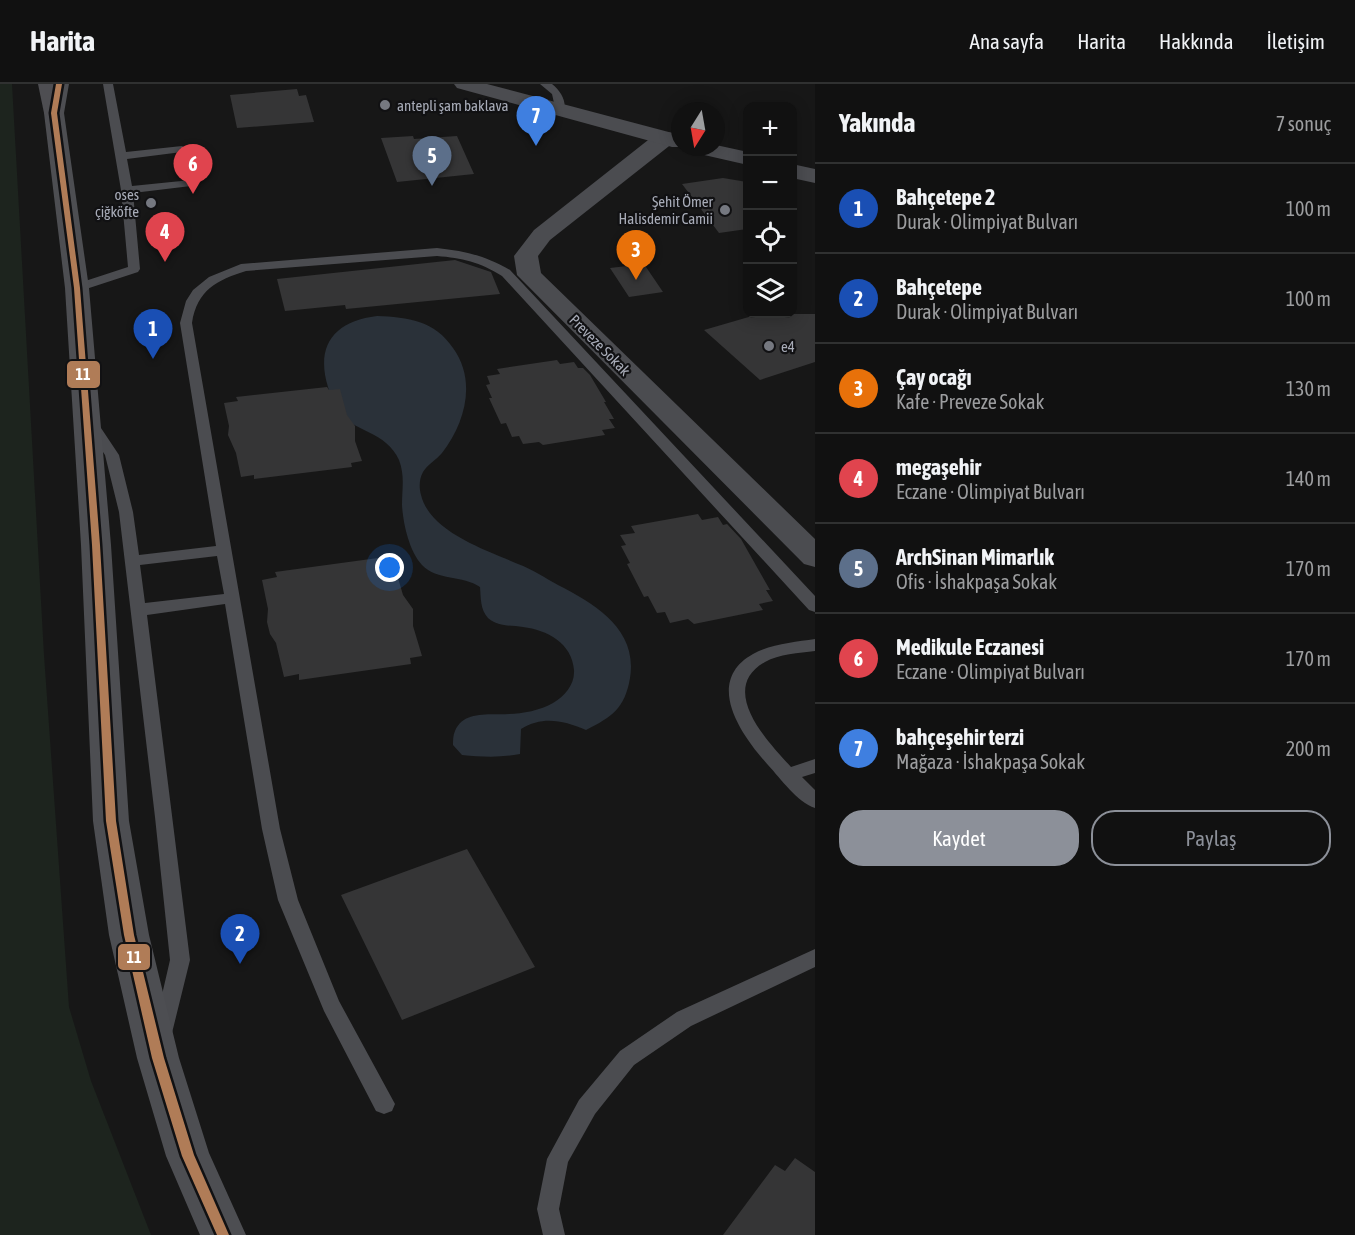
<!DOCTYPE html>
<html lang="tr">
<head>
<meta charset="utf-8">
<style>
	body { margin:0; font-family:"Asap Condensed",sans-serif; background:#1e1f1f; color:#f1f3f6 }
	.controls { position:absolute; right:18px; top:18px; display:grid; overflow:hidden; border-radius:12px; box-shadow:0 3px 15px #0003 }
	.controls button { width:54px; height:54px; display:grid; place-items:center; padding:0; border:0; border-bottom:2px solid #303131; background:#111; color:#f1f3f6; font:30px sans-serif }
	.compass { position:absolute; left:671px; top:18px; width:54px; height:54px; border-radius:50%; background:#111; box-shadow:0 3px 15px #0003; rotate:191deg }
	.you { position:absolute; left:390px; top:484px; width:21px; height:21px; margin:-15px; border:4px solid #fff; border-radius:50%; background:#1a73e8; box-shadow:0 0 0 9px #1a73e833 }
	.badge { display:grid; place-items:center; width:39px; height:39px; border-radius:50%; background:#8c9099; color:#fff; font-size:20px; font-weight:700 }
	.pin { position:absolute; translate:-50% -50px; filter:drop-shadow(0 2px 3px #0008) }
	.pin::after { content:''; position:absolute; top:32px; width:21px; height:18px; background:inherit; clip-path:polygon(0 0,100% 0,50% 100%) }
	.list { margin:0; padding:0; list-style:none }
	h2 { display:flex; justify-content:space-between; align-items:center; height:78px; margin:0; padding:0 24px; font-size:26px }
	h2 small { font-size:20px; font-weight:400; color:#9c9d9f }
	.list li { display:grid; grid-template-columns:39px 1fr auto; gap:18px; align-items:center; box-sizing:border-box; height:90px; padding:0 24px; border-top:2px solid #303131 }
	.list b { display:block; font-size:22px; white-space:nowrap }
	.list p { margin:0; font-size:20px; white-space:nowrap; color:#9c9d9f }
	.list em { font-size:20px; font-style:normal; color:#9c9d9f }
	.actions { display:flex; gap:12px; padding:18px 24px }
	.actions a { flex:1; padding:14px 0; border:2px solid #8c9099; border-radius:24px; text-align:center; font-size:21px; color:#8c9099 }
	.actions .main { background:#8c9099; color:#fff }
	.icon { flex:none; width:33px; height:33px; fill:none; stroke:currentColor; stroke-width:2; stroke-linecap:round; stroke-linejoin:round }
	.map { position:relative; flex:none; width:815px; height:1151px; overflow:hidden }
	header { display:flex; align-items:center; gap:36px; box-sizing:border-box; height:84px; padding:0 30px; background:#111; border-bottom:2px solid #303131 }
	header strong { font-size:28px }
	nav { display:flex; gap:33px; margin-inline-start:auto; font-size:21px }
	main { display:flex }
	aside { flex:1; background:#111 }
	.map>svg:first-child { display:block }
	.green { fill:#1d241e }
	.water { fill:#2a3139 }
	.building { fill:#353536 }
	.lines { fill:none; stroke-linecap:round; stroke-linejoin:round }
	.service { fill:#4b4c50; fill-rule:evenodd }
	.minor { fill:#4b4c50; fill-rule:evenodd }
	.tertiary { fill:#4b4c50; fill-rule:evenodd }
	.primary { fill:#4d4e52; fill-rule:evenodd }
	.trunk { fill:#4e4e52; fill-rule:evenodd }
	.bus-1-casing { stroke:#111113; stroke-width:5 }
	.bus-1 { fill:#b07c57; fill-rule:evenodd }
	.poi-dot { fill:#757880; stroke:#111113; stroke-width:2 }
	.labels { text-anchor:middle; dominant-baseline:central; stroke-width:4.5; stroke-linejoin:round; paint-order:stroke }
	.far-poi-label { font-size:15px; fill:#a8acb8; stroke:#111113; text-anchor:start }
	.far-street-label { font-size:15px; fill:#a8acb8; stroke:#111113 }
	.line-badge { stroke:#111113; stroke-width:2 }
	.badge-label { font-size:16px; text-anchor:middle; font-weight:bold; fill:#fff }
</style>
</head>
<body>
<header>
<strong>Harita</strong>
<nav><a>Ana sayfa</a><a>Harita</a><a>Hakkında</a><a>İletişim</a></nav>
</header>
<main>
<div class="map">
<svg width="815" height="1151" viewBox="0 0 815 1151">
	<rect width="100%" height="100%" fill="#171717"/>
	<path class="green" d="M0,0H12L44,571L69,923L91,997L151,1151H0Z"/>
	<path class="water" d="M377,232C408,233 435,237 453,264C477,297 465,339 442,369C436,376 427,381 423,388C419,395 419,404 421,411C430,448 486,466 518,480C532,485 545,494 558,501C595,520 638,545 630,594C625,624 612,633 586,646C563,636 542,632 521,645L520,670C500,674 482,673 462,671L453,661C453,657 453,651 455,647C463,626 491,631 509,630C522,630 541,626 553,619C565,612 575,600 574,586C572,559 547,546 523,543C511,541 498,543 488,534C480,525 481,514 480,503C463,491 437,497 422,481C409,467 403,439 402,421C402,404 405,392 399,376C387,348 352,346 338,329C333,322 331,312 328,303C315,261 335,237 377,232Z"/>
	<path class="building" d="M297,5L299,12L306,11L314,38L237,44L230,11Z
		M413,52L414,55L457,52L474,90L397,98L381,54Z
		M723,94L747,98V145L719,149L682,100Z
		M455,176L491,188L500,210L346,225L345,221L285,227L277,195Z
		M644,180L663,208L629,213L610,184Z
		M759,230H815V278L760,296L704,246Z
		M557,276L560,280L574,278L578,284H583L590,291L606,318H604L614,335H609L615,344L602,346L605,351L543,361L539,358L523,360L519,352L512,353L506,339L501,340L489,314H492L486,301L490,300L487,292L500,290L497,285Z
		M327,303L329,306L340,305L347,331L355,342V357L362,377L351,379L352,383L254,395V391L241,393L236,369L228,351L229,342L224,319L238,317L236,313Z
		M698,430L702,436L718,433L723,441L727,440L741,455L770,506H766L773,517L759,520L763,526L694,540L688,535L670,539L665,528L657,529L648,512L644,513L627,480L630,479L621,462L626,461L620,451L635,449L631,442Z
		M378,474L381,479L393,477L403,511L413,525V542L422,572L410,574L411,580L299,596V590L284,593L276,559L270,550L267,538L268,525L262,496L277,493L275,488Z
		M467,765L535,883L402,936L341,811Z
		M795,1074L815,1088V1151H723L775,1081L785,1087Z"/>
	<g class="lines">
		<path class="service" d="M103,0H113L126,68L182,62L187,65L182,68L127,75L132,102L191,96L197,99L191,102L133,109L140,185L138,188L77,208L73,207L71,204L73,201L128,183L121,106Z
			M540,0H552C561,7 567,18 564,28H556L552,10Z
			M437,164C465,167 486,172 510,186L815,512V528L809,526L502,192C480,178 462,174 437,172L246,187C217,196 197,206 192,239L280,745L298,816L339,917L395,1020L392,1027L384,1030L376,1027L324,927L278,816L262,745L225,520L147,531L190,876L170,957L163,959L156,957L153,950L170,876L155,733L119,428L105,371L83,338L90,334L95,335L119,371L133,428L139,471L216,462L180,239L186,217L193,206L209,193L241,180ZM217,472L224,510L145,519L140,481Z
			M815,555V567C799,569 779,570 765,578C717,605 768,658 791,683L815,675V689L802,693L815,706V724C797,718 781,695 768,681C742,652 703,598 753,570C771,560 795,558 815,555Z
			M815,865V883L691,942L634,981L595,1030L568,1078L559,1125L565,1151H543L537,1125L547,1075L579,1016L620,967L677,928Z"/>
		<path class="minor" d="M665,48L673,49L676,54L673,59L550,156L538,172L541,189L815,455V483L804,480L517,191L514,172L534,146L657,49Z"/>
		<path class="tertiary" d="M454,0H487L680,51V63H686H672L457,4Z
			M716,61L748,68V81L691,68L688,63H716Z
			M792,80L815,85V99L792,94Z"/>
		<path class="primary" d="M49,0H69L64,29L89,204L111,461L129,737L149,851L179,974L209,1069L246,1151H200L166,1072L137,974L109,851L93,737L81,461L65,204L44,29Z"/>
		<path class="trunk" d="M38,0H58L64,29L61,33L54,35L47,33L44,29Z"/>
		<defs>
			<path id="bus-1" d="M56,0H62L57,29L80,204L100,461L116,737L134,851L164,974L194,1071L229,1151H217L182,1072L152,974L124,851L106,737L92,461L74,204L51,29Z"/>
		</defs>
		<use href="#bus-1" class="bus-1-casing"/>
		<use href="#bus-1" class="bus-1"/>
	</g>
	<g class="poi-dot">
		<circle cx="385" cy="21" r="6"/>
		<circle cx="151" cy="119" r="6"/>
		<circle cx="725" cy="126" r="6"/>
		<circle cx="769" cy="262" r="6"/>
	</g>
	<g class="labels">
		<g class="far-poi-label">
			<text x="397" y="21">antepli şam baklava</text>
			<text x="139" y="110" text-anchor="end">oses<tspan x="139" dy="17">çiğköfte</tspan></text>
			<text x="713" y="117" text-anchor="end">Şehit Ömer<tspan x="713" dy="17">Halisdemir Camii</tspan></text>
			<text x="781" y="262">e4</text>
		</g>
		<g class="far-street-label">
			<text transform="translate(600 261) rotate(45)">Preveze Sokak</text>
		</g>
	</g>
	<g class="line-badge">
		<rect x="66" y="276" width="35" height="29" rx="6" fill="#b07c57"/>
		<rect x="117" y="859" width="34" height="28" rx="6" fill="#b07c57"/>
	</g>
	<g class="badge-label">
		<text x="83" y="296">11</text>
		<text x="134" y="879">11</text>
	</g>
</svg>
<div class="controls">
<button>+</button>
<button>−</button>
<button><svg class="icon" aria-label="locate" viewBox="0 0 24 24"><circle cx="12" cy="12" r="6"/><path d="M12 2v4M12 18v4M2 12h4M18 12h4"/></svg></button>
<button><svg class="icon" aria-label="layers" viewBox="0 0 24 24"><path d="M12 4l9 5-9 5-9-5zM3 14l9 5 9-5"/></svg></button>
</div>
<svg class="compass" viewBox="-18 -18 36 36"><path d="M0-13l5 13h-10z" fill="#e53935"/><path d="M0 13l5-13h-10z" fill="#9c9d9f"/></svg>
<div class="you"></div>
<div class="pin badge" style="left:153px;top:275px;background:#1a4fb4">1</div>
<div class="pin badge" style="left:240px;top:880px;background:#1a4fb4">2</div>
<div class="pin badge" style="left:636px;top:196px;background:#e8710a">3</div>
<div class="pin badge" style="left:165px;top:178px;background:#e0444e">4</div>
<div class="pin badge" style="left:432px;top:102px;background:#5c6f8a">5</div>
<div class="pin badge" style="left:193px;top:110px;background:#e0444e">6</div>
<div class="pin badge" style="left:536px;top:62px;background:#3f7fe0">7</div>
</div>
<aside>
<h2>Yakında<small>7 sonuç</small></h2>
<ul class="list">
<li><span class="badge" style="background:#1a4fb4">1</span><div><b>Bahçetepe 2</b><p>Durak · Olimpiyat Bulvarı</p></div><em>100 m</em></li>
<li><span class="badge" style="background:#1a4fb4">2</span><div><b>Bahçetepe</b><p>Durak · Olimpiyat Bulvarı</p></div><em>100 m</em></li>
<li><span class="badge" style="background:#e8710a">3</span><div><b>Çay ocağı</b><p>Kafe · Preveze Sokak</p></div><em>130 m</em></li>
<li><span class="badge" style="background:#e0444e">4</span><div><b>megaşehir</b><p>Eczane · Olimpiyat Bulvarı</p></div><em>140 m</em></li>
<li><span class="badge" style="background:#5c6f8a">5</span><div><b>ArchSinan Mimarlık</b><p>Ofis · İshakpaşa Sokak</p></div><em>170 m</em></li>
<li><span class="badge" style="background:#e0444e">6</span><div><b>Medikule Eczanesi</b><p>Eczane · Olimpiyat Bulvarı</p></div><em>170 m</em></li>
<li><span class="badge" style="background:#3f7fe0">7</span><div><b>bahçeşehir terzi</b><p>Mağaza · İshakpaşa Sokak</p></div><em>200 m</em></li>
</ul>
<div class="actions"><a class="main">Kaydet</a><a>Paylaş</a></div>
</aside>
</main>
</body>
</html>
